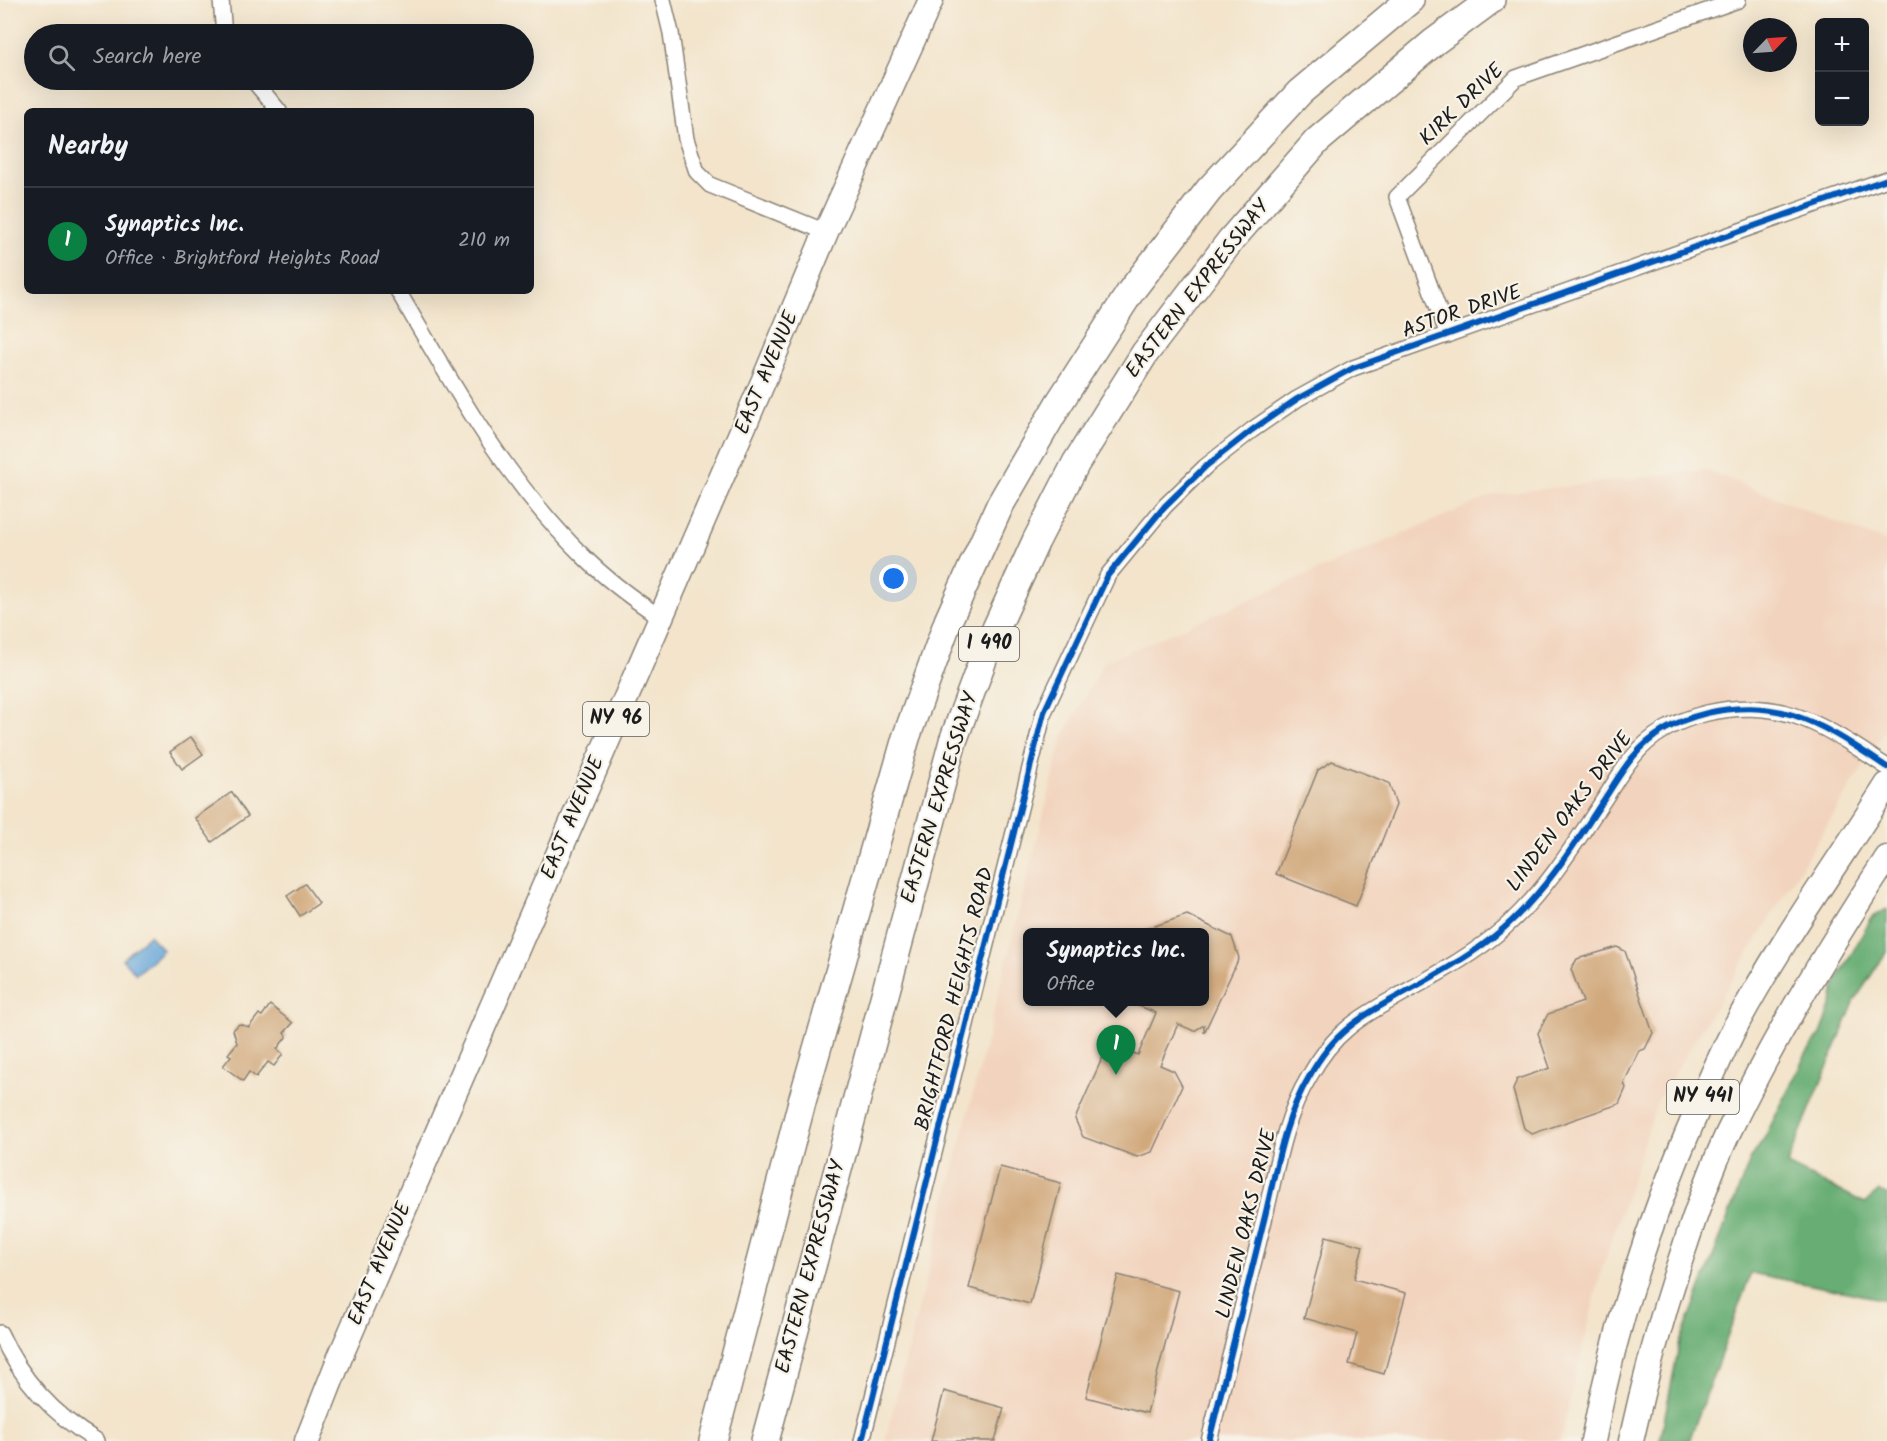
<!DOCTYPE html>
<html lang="en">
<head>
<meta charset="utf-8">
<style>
	body { margin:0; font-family:Kalam,sans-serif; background:#20242c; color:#f1f3f6 }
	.controls { position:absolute; right:18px; top:18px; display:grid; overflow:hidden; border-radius:9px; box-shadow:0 6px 24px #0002 }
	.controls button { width:54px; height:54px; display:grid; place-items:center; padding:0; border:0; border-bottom:2px solid #363941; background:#171b24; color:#f1f3f6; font:30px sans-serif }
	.compass { position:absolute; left:1743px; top:18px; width:54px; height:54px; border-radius:50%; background:#171b24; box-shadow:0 6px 24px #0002; rotate:65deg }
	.you { position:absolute; left:894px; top:579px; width:21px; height:21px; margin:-15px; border:4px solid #fff; border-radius:50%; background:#1a73e8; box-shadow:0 0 0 9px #1a73e833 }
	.badge { display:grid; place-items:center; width:39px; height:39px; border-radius:50%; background:#0b8043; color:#fff; font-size:20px; font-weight:700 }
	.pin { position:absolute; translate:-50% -50px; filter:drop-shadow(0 2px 3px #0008) }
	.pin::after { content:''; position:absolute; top:32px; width:21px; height:18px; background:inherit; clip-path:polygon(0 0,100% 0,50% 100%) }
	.popup { position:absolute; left:1023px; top:928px; width:186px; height:78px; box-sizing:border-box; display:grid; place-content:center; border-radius:9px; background:#171b24; filter:drop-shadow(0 2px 4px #0005); font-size:20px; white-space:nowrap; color:#9ea1a6 }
	.popup b { font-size:22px; color:#f1f3f6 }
	.popup::after { content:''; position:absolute; left:50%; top:100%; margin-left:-12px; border:12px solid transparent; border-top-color:#171b24 }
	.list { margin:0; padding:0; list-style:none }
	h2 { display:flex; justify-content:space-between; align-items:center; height:78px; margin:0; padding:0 24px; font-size:26px }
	h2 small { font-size:20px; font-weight:400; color:#9ea1a6 }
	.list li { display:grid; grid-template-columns:39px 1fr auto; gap:18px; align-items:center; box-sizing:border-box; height:108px; padding:0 24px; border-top:2px solid #363941 }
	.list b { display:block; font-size:22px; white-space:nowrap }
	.list p { margin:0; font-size:20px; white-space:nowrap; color:#9ea1a6 }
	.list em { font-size:20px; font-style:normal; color:#9ea1a6 }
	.icon { flex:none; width:33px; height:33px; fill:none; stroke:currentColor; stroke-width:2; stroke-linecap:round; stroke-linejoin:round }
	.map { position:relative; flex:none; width:1887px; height:1441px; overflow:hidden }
	.search { position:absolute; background:#171b24; box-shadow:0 6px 24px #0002; left:24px; top:24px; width:510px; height:66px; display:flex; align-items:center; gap:15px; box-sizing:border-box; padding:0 21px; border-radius:33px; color:#9ea1a6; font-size:22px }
	.panel { position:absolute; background:#171b24; box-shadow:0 6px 24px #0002; left:24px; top:108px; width:510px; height:186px; border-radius:9px }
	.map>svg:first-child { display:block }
	.built { fill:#f2d4be; fill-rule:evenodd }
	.forest { fill:#68ad73; stroke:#426448; stroke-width:1.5 }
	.water { fill:#66a6d9; stroke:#41617a; stroke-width:1.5 }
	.building { fill:#d1a97d }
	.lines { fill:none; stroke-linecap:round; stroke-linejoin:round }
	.minor-casing { stroke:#888074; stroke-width:18 }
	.primary-casing { stroke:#888074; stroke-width:27 }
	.motorway-casing { stroke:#888074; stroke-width:30 }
	.minor { stroke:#fff; stroke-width:15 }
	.primary { stroke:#fff; stroke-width:24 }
	.motorway { stroke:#fff; stroke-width:27 }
	.cycleway-casing { stroke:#f7f3e8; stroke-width:10 }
	.cycleway { stroke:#0057b8; stroke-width:6 }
	.labels { text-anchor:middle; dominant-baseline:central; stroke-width:4.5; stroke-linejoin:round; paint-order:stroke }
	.shield { fill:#f7f3e8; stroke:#5e5c59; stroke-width:1.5 }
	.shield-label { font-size:20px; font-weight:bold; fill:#1c1c1c }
	.street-label { font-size:21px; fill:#1c1c1c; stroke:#f7f3e8 }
</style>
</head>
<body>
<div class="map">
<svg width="1887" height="1441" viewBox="0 0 1887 1441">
	<rect width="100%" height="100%" fill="#f7f3e8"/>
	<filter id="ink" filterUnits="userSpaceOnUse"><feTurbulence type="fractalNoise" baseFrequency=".0167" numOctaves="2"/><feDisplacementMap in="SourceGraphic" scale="12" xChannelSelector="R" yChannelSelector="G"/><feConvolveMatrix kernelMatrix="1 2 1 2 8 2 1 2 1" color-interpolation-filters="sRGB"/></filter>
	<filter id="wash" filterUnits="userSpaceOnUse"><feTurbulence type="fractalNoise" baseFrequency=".008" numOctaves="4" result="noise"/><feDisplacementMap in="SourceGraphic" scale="24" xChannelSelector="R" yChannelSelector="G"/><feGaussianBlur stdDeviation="1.35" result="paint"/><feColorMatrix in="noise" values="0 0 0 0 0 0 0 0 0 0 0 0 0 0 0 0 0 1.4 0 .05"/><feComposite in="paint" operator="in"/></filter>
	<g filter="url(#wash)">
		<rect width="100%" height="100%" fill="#f3e4cb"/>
		<path class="built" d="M1706,470L1887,542V728L1658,1100L1601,1272L1560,1441H885L1063,737L1104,662L1493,495ZM1028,932H1204V1002H1028Z"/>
		<path class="forest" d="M1887,909V951L1855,1000L1787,1165L1865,1203L1879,1191L1887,1194V1300L1751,1273L1689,1441H1660L1679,1345L1750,1160L1765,1137L1806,1054L1821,1034L1832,1004L1835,984L1872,917Z"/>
		<path class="water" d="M149,935L163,950L136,974L122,959Z"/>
		<g id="blocks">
			<path class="building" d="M191,737L203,754L182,769L170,752Z
				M1332,761L1389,783L1396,805L1356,906L1276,874L1318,770Z
				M232,792L248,816L212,842L195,818Z
				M305,884L319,903L300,916L287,896Z
				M1187,915L1232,937L1239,958L1204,1033V1025L1194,1031L1178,1024L1160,1065L1174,1071L1182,1086L1152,1152L1137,1157L1083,1137L1075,1119L1104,1054L1122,1048L1138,1055L1156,1013L1130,1002H1204V933H1144L1143,930Z
				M1617,947L1625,951L1653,1033L1645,1049L1639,1051L1624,1083L1626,1088L1619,1104L1532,1134L1524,1128L1513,1090L1517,1079L1550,1068L1538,1033L1548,1014L1583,1002L1571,969L1577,959Z
				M270,1005L293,1023L284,1033L287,1036L277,1049L283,1054L274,1066L268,1062L256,1077L249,1072L243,1081L223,1066L231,1056L228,1054L237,1043L233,1030L239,1024L249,1027L259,1014L262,1016Z
				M1000,1167L1061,1183L1030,1304L969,1288Z
				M1326,1236L1363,1246L1354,1279L1406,1293L1384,1374L1349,1364L1357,1333L1304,1318Z
				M1118,1275L1179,1291L1147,1413L1086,1397Z
				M944,1391L1004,1408L995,1441H931Z"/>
		</g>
	</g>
	<g filter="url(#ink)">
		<use href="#blocks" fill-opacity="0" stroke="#888074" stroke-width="1.5"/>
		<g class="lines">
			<defs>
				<path id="minor" d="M221,0L224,34
					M663,0L671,33L686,139L697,172L710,185L826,232
					M253,80L279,111
					M398,291C452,384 506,481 584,557C607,580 633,599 660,617
					M1448,335L1397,197L1516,78L1738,0
					M0,1333C21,1380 53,1415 97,1441
					M862,1441L1044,712L1108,575L1165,506L1205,467L1252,430L1297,399L1353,368L1887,179
					M1209,1441C1228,1366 1246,1291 1265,1216C1276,1170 1284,1118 1309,1077C1319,1059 1332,1041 1348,1028C1363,1015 1382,1005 1400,995C1436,975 1473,955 1504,928C1544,893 1573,847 1601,804C1612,788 1621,771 1633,757C1668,713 1741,698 1793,715C1827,726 1858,748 1887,767"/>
				<path id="primary" d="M307,1441L340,1357L763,382L826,232L931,0
					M1593,1441C1614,1328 1650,1218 1696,1113C1708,1084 1721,1055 1735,1027C1780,943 1836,865 1887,785
					M1631,1441C1645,1377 1662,1315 1683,1252C1696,1212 1710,1172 1728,1133C1774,1037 1829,947 1887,858"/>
				<path id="motorway" d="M713,1441L803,1098L906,738L948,621L1000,505L1059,403L1131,291L1209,190L1300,92L1410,0
					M765,1441L953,741L988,646L1036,541L1076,463L1145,353L1231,240L1317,141L1434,42L1491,0"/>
			</defs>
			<use href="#minor" class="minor-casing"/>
			<use href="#primary" class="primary-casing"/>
			<use href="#motorway" class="motorway-casing"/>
			<use href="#minor" class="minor"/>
			<use href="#primary" class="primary"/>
			<use href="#motorway" class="motorway"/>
			<defs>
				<path id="cycleway" d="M862,1441L1044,712L1108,575L1165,506L1205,467L1252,430L1297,399L1353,368L1887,179
					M1209,1441C1228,1366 1246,1291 1265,1216C1276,1170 1284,1118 1309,1077C1319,1059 1332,1041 1348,1028C1363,1015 1382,1005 1400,995C1436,975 1473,955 1504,928C1544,893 1573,847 1601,804C1612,788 1621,771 1633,757C1668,713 1741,698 1793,715C1827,726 1858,748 1887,767"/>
			</defs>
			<use href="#cycleway" class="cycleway-casing"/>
			<use href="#cycleway" class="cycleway"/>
		</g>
	</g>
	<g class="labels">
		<g class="shield">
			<rect x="959" y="627" width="60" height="34" rx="4.5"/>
			<rect x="583" y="702" width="66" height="34" rx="4.5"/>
			<rect x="1667" y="1080" width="72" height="34" rx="4.5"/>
		</g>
		<g class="shield-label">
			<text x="989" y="644">I 490</text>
			<text x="616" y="719">NY 96</text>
			<text x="1703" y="1097">NY 441</text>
		</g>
		<g class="street-label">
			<text transform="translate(1462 105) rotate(-44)">KIRK DRIVE</text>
			<text transform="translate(1198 289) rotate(-52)">EASTERN EXPRESSWAY</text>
			<text transform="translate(1462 312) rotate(-19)">ASTOR DRIVE</text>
			<text transform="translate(767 373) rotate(-67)">EAST AVENUE</text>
			<text transform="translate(940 798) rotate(-73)">EASTERN EXPRESSWAY</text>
			<text transform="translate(1570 812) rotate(-53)">LINDEN OAKS DRIVE</text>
			<text transform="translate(573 818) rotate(-67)">EAST AVENUE</text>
			<text transform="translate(955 999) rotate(-76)">BRIGHTFORD HEIGHTS ROAD</text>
			<text transform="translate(1247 1224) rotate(-76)">LINDEN OAKS DRIVE</text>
			<text transform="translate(380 1264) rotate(-67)">EAST AVENUE</text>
			<text transform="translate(811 1267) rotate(-75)">EASTERN EXPRESSWAY</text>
		</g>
	</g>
</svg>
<div class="controls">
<button>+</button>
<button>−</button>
</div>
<svg class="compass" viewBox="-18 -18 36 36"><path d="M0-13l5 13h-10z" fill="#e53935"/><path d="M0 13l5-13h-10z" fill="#9ea1a6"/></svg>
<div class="you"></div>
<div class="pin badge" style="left:1116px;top:1075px">1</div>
<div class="popup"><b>Synaptics Inc.</b>Office</div>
<div class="search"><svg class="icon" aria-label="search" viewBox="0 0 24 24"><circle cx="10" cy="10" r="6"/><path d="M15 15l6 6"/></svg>Search here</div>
<section class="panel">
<h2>Nearby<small></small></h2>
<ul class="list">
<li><span class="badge">1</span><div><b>Synaptics Inc.</b><p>Office · Brightford Heights Road</p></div><em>210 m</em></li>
</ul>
</section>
</div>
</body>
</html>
